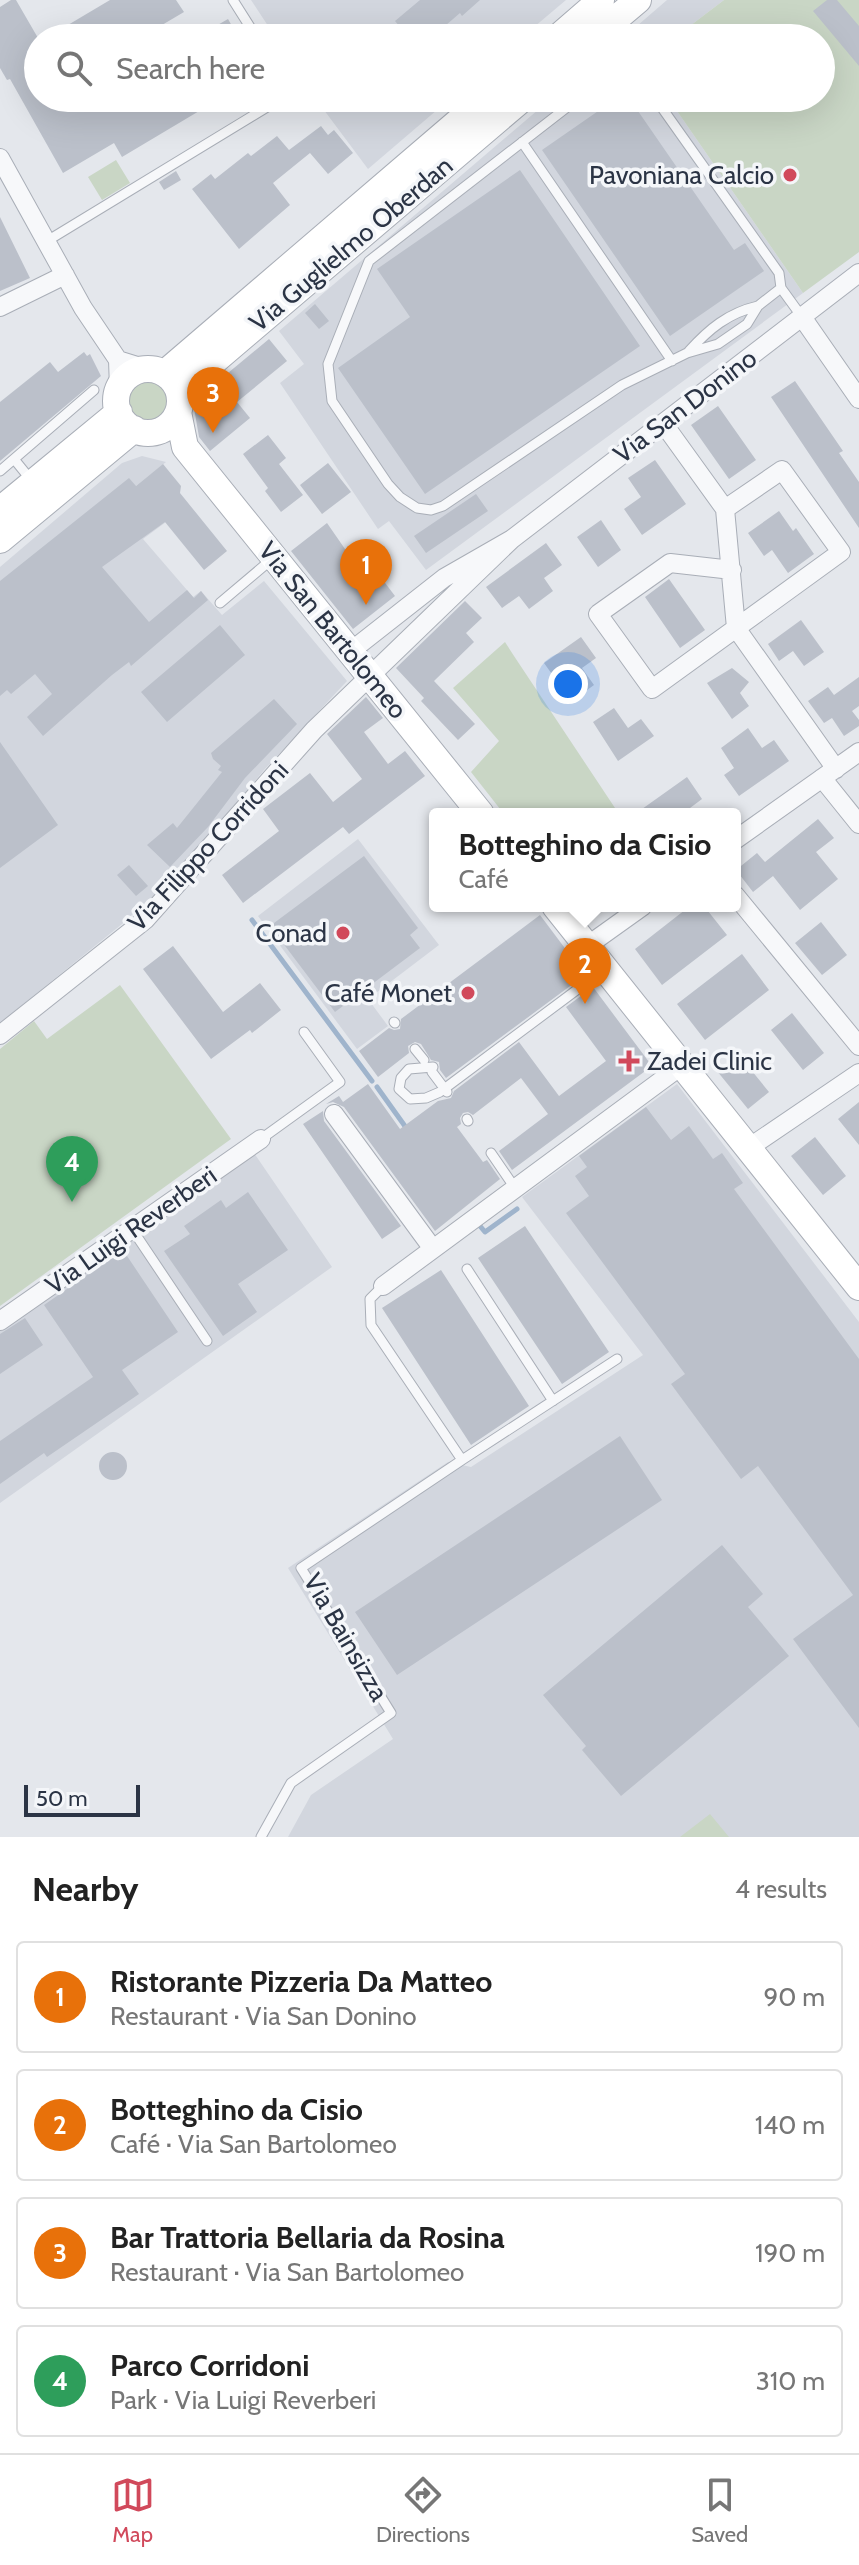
<!DOCTYPE html>
<html lang="en">
<head>
<meta charset="utf-8">
<style>
	body { margin:0; font-family:Cabin,sans-serif; background:#f6f6f6; color:#222 }
	.scale { position:absolute; left:24px; bottom:20px; width:116px; box-sizing:border-box; padding-left:8px; border:4px solid #2b3445; border-top:0; font-size:22px; line-height:28px; white-space:nowrap; color:#2b3445; -webkit-text-stroke:6px #f4f6f9; paint-order:stroke }
	.you { position:absolute; left:568px; top:684px; width:28px; height:28px; margin:-20px; border:6px solid #fff; border-radius:50%; background:#1a73e8; box-shadow:0 0 0 12px #1a73e833 }
	.badge { display:grid; place-items:center; width:52px; height:52px; border-radius:50%; background:#d1495b; color:#fff; font-size:26px; font-weight:700 }
	.pin { position:absolute; translate:-50% -66px; filter:drop-shadow(0 2px 4px #0008) }
	.pin::after { content:''; position:absolute; top:42px; width:28px; height:24px; background:inherit; clip-path:polygon(0 0,100% 0,50% 100%) }
	.popup { position:absolute; left:429px; top:808px; width:312px; height:104px; box-sizing:border-box; display:grid; place-content:center; border-radius:8px; background:#fff; filter:drop-shadow(0 2px 6px #0005); font-size:26px; white-space:nowrap; color:#767676 }
	.popup b { font-size:30px; color:#222 }
	.popup::after { content:''; position:absolute; left:50%; top:100%; margin-left:-16px; border:16px solid transparent; border-top-color:#fff }
	.list { margin:0; padding:0; list-style:none }
	h2 { display:flex; justify-content:space-between; align-items:center; height:104px; margin:0; padding:0 32px; font-size:34px }
	h2 small { font-size:26px; font-weight:400; color:#767676 }
	.list li { display:grid; grid-template-columns:52px 1fr auto; gap:24px; align-items:center; box-sizing:border-box; height:112px; margin:0 16px 16px; padding:0 16px; border:2px solid #e0e0e0; border-radius:8px }
	.list b { display:block; font-size:30px; white-space:nowrap }
	.list p { margin:0; font-size:26px; white-space:nowrap; color:#767676 }
	.list em { font-size:26px; font-style:normal; color:#767676 }
	.icon { flex:none; width:44px; height:44px; fill:none; stroke:currentColor; stroke-width:2; stroke-linecap:round; stroke-linejoin:round }
	.map { position:relative; flex:none; width:859px; height:1837px; overflow:hidden }
	.search { position:absolute; background:#fff; box-shadow:0 8px 32px #0002; left:24px; right:24px; top:24px; height:88px; display:flex; align-items:center; gap:20px; box-sizing:border-box; padding:0 28px; border-radius:44px; color:#767676; font-size:30px }
	.sheet { height:616px; background:#fff }
	nav { display:flex; justify-content:space-around; align-items:center; box-sizing:border-box; height:112px; border-top:2px solid #e0e0e0; background:#fff; font-size:22px; color:#767676 }
	nav a { display:grid; justify-items:center; gap:4px }
	nav .on { color:#d1495b }
	.map>svg:first-child { display:block }
	.built { fill:#d2d6de }
	.green { fill:#c9d6c5 }
	.lines { fill:none; stroke-linecap:round; stroke-linejoin:round }
	.stream { stroke:#9fb4cc; stroke-width:5 }
	.building { fill:#bbc0ca }
	.lane-casing { stroke:#a9aeb7; stroke-width:11 }
	.street-casing { stroke:#a9aeb7; stroke-width:20 }
	.secondary-casing { stroke:#a9aeb7; stroke-width:28 }
	.lane { stroke:#f7f8fa; stroke-width:9 }
	.street { stroke:#f7f8fa; stroke-width:18 }
	.secondary { stroke:#fff; stroke-width:26 }
	.poi-dot { fill:#d1495b; stroke:#f4f6f9; stroke-width:3 }
	.labels { text-anchor:middle; dominant-baseline:central; stroke-width:7; stroke-linejoin:round; paint-order:stroke }
	.poi-label { font-size:26px; fill:#2b3445; stroke:#f4f6f9; text-anchor:end }
	.street-label { font-size:26px; fill:#2b3445; stroke:#f4f6f9 }
</style>
</head>
<body>
<div class="map">
<svg width="859" height="1837" viewBox="0 0 859 1837">
	<rect width="100%" height="100%" fill="#e4e7ec"/>
	<path class="built" d="M251,0H566L521,38H276Z
		M667,0H724L674,38H623Z
		M315,98H451L368,169Z
		M552,98H668L803,293L426,570L389,521L378,529L280,383L304,364L279,331Z
		M142,456L166,462L136,486L166,522L143,539L193,597L201,591L222,615L264,581L347,681L264,770L201,846L155,894L122,924L0,1023V567L122,463Z
		M358,839L439,945L368,999L388,1026L357,1049L258,916Z
		M677,1084L859,1322V1837H288L311,1795L393,1739L288,1568L448,1462L471,1467L643,1355L522,1197Z
		M254,1153L332,1267L0,1503V1329Z"/>
	<path class="green" d="M724,0H859V252L803,293L668,98H821V38H674Z
		M116,160L130,183L102,200L88,177Z
		M127 401a21 21 0 1 1 42 0a21 21 0 1 1-42 0Z
		M505,642L514,656L619,814H504L471,772L499,741L453,688Z
		M120,985L231,1139L0,1306V1049L34,1021L47,1039Z
		M710,1814L729,1837H680Z"/>
	<g class="lines">
		<path class="stream" d="M252,920L372,1081
			M377,1087L407,1129
			M480,1226L485,1232L517,1209"/>
	</g>
	<path class="building" d="M11,0H16L38,38V98H221L122,157L114,143L63,173L10,79L7,80L0,68V7Z
		M110,0H176L184,12L140,38H46Z
		M420,0H480L462,16L460,13L431,38H409L395,21Z
		M827,0H837L859,26V66L813,11Z
		M228,19L239,38H195Z
		M617,98H629L734,250L745,243L764,271L670,336L542,150Z
		M321,126L328,135L334,130L353,153L328,174L310,153L273,183L290,205L239,249L192,189L211,174L215,179L248,153L251,156L277,136L289,150Z
		M520,170L640,346L425,494L338,368L410,317L377,269Z
		M176,171L181,180L164,190L159,182Z
		M0,217L30,278L0,291Z
		M315,304L329,321L319,329L305,313Z
		M269,339L287,361L237,402L250,418L210,451L199,437L193,402Z
		M84,352L87,356L90,354L101,376L0,461V402L50,362L58,372Z
		M795,381L843,451L839,453L859,482V528L771,397Z
		M718,406L756,460L729,479L691,425Z
		M268,435L286,458L279,464L303,495L281,512L265,491L268,488L243,454Z
		M655,460L686,504L642,535L624,509L641,497L628,478Z
		M328,463L351,492L322,514L300,485Z
		M163,464L181,486L180,493L227,551L204,570L165,522L102,567L149,622L187,590L194,598L201,591L208,600L131,666L129,662L112,675L43,736L27,717L52,694L35,674L11,694L7,690L0,696V581L129,478L136,486Z
		M476,494L488,511L426,553L414,536Z
		M779,511L793,531L796,528L814,554L788,573L772,550L764,556L748,533Z
		M601,520L621,550L598,567L577,537Z
		M327,523L363,575L373,567L395,596L353,629L291,551Z
		M546,543L562,565L544,578L553,591L529,609L519,596L502,608L486,587Z
		M669,579L705,630L680,648L645,597Z
		M465,601L482,618L466,633L474,642L434,681L475,724L458,740L421,701L424,698L396,668Z
		M801,620L824,652L804,666L793,651L779,661L768,644Z
		M220,625L245,655L167,722L141,692Z
		M581,637L596,658L582,668L594,685L575,699L558,675L554,677L544,663Z
		M732,668L749,682L740,693L749,706L732,719L707,683Z
		M859,677V706L852,711L859,720V726L844,736L832,718L824,723L808,701L828,687L834,695Z
		M366,697L383,718L364,732L388,764L405,751L425,776L349,834L343,827L243,903L222,875L279,831L263,809L310,773L333,802L362,779L327,734Z
		M274,699L297,724L245,778L208,827L170,867L147,845L173,823L177,828L222,772L218,770L221,766L213,759L211,753Z
		M614,708L628,728L641,719L654,736L618,761L593,722Z
		M748,728L762,748L774,740L789,761L739,796L724,775L734,768L721,748Z
		M0,742L58,825L0,868Z
		M687,777L702,799L682,814H635Z
		M818,819L834,838L816,852L838,879L800,910L773,876L753,892L736,870L757,853L765,862Z
		M364,856L418,928L410,935L420,948L335,1012L270,926Z
		M129,865L148,886L136,896L117,875Z
		M690,906H704L727,935L662,985L635,949Z
		M540,915L585,975L446,1078L440,1070L439,1062L431,1060L421,1044L415,1042L408,1046L409,1053L378,1077L359,1051L389,1028L394,1030L400,1029L401,1019Z
		M821,922L847,955L822,975L795,943Z
		M173,946L223,1012L260,983L281,1010L252,1033L250,1030L211,1059L143,969Z
		M742,954L769,990L705,1040L677,1004Z
		M593,987L652,1066L512,1170L499,1151L548,1114L521,1078L473,1115L468,1112L463,1113L460,1118L461,1124L457,1127L483,1162L487,1160L500,1179L435,1231L344,1107L333,1102L326,1104L339,1096L343,1102L368,1084L400,1129L438,1101L451,1098L454,1091L519,1042L559,1096L606,1061L566,1007Z
		M792,1013L824,1053L803,1070L771,1030Z
		M738,1054L769,1092L748,1109L717,1071Z
		M859,1102V1145L838,1119Z
		M646,1107L671,1140L689,1126L713,1159L722,1153L743,1183L734,1189L859,1359V1728L793,1639L853,1595L758,1466L741,1479L671,1384L685,1374L566,1213L589,1196L575,1176L587,1167L579,1156Z
		M323,1111L324,1121L401,1226L382,1239L303,1124Z
		M815,1137L846,1176L823,1195L791,1156Z
		M248,1192L288,1250L238,1284L257,1312L223,1336L164,1251L190,1234L184,1226L221,1200L226,1208Z
		M525,1226L609,1352L562,1384L478,1258Z
		M123,1250L178,1332L122,1370L139,1394L47,1457L44,1453L0,1484V1441L93,1377L44,1305Z
		M441,1270L529,1406L471,1445L382,1308Z
		M25,1318L43,1345L0,1374V1334Z
		M620,1436L662,1500L397,1675L355,1612Z
		M99 1466a14 14 0 1 1 28 0a14 14 0 1 1-28 0Z
		M722,1545L763,1594L748,1607L789,1656L621,1796L582,1750L586,1746L543,1695Z"/>
	<g class="lines">
		<defs>
			<path id="lane" d="M233,0L257,38
				M579,98L369,261L328,364L332,401L388,484L400,497L417,508L431,510L443,506L622,385L687,353L718,344L747,324L758,306L781,288L779,273L655,98
				M522,142L672,361
				M47,241L282,98
				M781,288L802,317
				M689,351C709,329 728,313 758,306
				M14,459L31,480
				M0,471L94,390
				M220,603L272,559
				M394,1022L395,1023
				M415,1049L424,1060
				M433,1067L409,1069L401,1078L399,1089L410,1099L426,1098L440,1092L602,971
				M432,1072L447,1092
				M467,1119L468,1121
				M261,1139L340,1082L304,1032
				M491,1153L515,1188
				M132,1229L207,1341
				M467,1269L553,1401
				M462,1460L617,1359
				M261,1837L291,1783L391,1713L301,1568L462,1460L371,1325L370,1299L383,1286"/>
			<path id="street" d="M0,158L83,308L118,360L119,388
				M0,307L65,275
				M802,317L859,399
				M118,360L147,369
				M663,423L725,509L736,628L836,769
				M725,509L782,470L841,552L652,689L598,614L670,563L732,570
				M351,651L444,578L512,539L859,273
				M822,778L859,824
				M735,840L859,752
				M735,895L859,1046
				M587,946L643,906
				M0,1035L145,920L314,730L512,539
				M334,1114L433,1249
				M747,1149L859,1073
				M383,1286L681,1066
				M0,1321L261,1139"/>
			<path id="secondary" d="M557,38L601,0
				M593,38L638,0
				M116 401a32 32 0 1 1 64 0a32 32 0 1 1-64 0Z
				M165,373L486,98
				M179,391L523,98
				M178,412L185,447L481,814
				M0,510L119,412
				M0,540L134,429
				M555,906L859,1287"/>
		</defs>
		<use href="#lane" class="lane-casing"/>
		<use href="#street" class="street-casing"/>
		<use href="#secondary" class="secondary-casing"/>
		<use href="#lane" class="lane"/>
		<use href="#street" class="street"/>
		<use href="#secondary" class="secondary"/>
	</g>
	<g class="poi-dot">
		<circle cx="790" cy="175" r="8"/>
		<circle cx="343" cy="933" r="8"/>
		<circle cx="468" cy="993" r="8"/>
		<path d="M625 1049h8v8h8v8h-8v8h-8v-8h-8v-8h8z"/>
	</g>
	<g class="labels">
		<g class="poi-label">
			<text x="774" y="175">Pavoniana Calcio</text>
			<text x="327" y="933">Conad</text>
			<text x="452" y="993">Café Monet</text>
			<text x="647" y="1061" text-anchor="start">Zadei Clinic</text>
		</g>
		<g class="street-label">
			<text transform="translate(351 244) rotate(-40)">Via Guglielmo Oberdan</text>
			<text transform="translate(685 406) rotate(-37)">Via San Donino</text>
			<text transform="translate(333 630) rotate(51)">Via San Bartolomeo</text>
			<text transform="translate(208 846) rotate(-47)">Via Filippo Corridoni</text>
			<text transform="translate(131 1230) rotate(-35)">Via Luigi Reverberi</text>
			<text transform="translate(346 1637) rotate(60)">Via Bainsizza</text>
		</g>
	</g>
</svg>
<div class="scale">50 m</div>
<div class="you"></div>
<div class="pin badge" style="left:366px;top:605px;background:#e8710a">1</div>
<div class="pin badge" style="left:585px;top:1004px;background:#e8710a">2</div>
<div class="popup"><b>Botteghino da Cisio</b>Café</div>
<div class="pin badge" style="left:213px;top:433px;background:#e8710a">3</div>
<div class="pin badge" style="left:72px;top:1202px;background:#2e9e5b">4</div>
<div class="search"><svg class="icon" aria-label="search" viewBox="0 0 24 24"><circle cx="10" cy="10" r="6"/><path d="M15 15l6 6"/></svg>Search here</div>
</div>
<section class="sheet">
<h2>Nearby<small>4 results</small></h2>
<ul class="list">
<li><span class="badge" style="background:#e8710a">1</span><div><b>Ristorante Pizzeria Da Matteo</b><p>Restaurant · Via San Donino</p></div><em>90 m</em></li>
<li><span class="badge" style="background:#e8710a">2</span><div><b>Botteghino da Cisio</b><p>Café · Via San Bartolomeo</p></div><em>140 m</em></li>
<li><span class="badge" style="background:#e8710a">3</span><div><b>Bar Trattoria Bellaria da Rosina</b><p>Restaurant · Via San Bartolomeo</p></div><em>190 m</em></li>
<li><span class="badge" style="background:#2e9e5b">4</span><div><b>Parco Corridoni</b><p>Park · Via Luigi Reverberi</p></div><em>310 m</em></li>
</ul>
</section>
<nav>
<a class="on"><svg class="icon" aria-label="map" viewBox="0 0 24 24"><path d="M3 6l6-2 6 2 6-2v14l-6 2-6-2-6 2zM9 4v14M15 6v14"/></svg>Map</a>
<a><svg class="icon" aria-label="directions" viewBox="0 0 24 24"><path d="M12 3l9 9-9 9-9-9zM9 14v-3h6M13 9l2 2-2 2"/></svg>Directions</a>
<a><svg class="icon" aria-label="saved" viewBox="0 0 24 24"><path d="M7 4h10v16l-5-4-5 4z"/></svg>Saved</a>
</nav>
</body>
</html>
